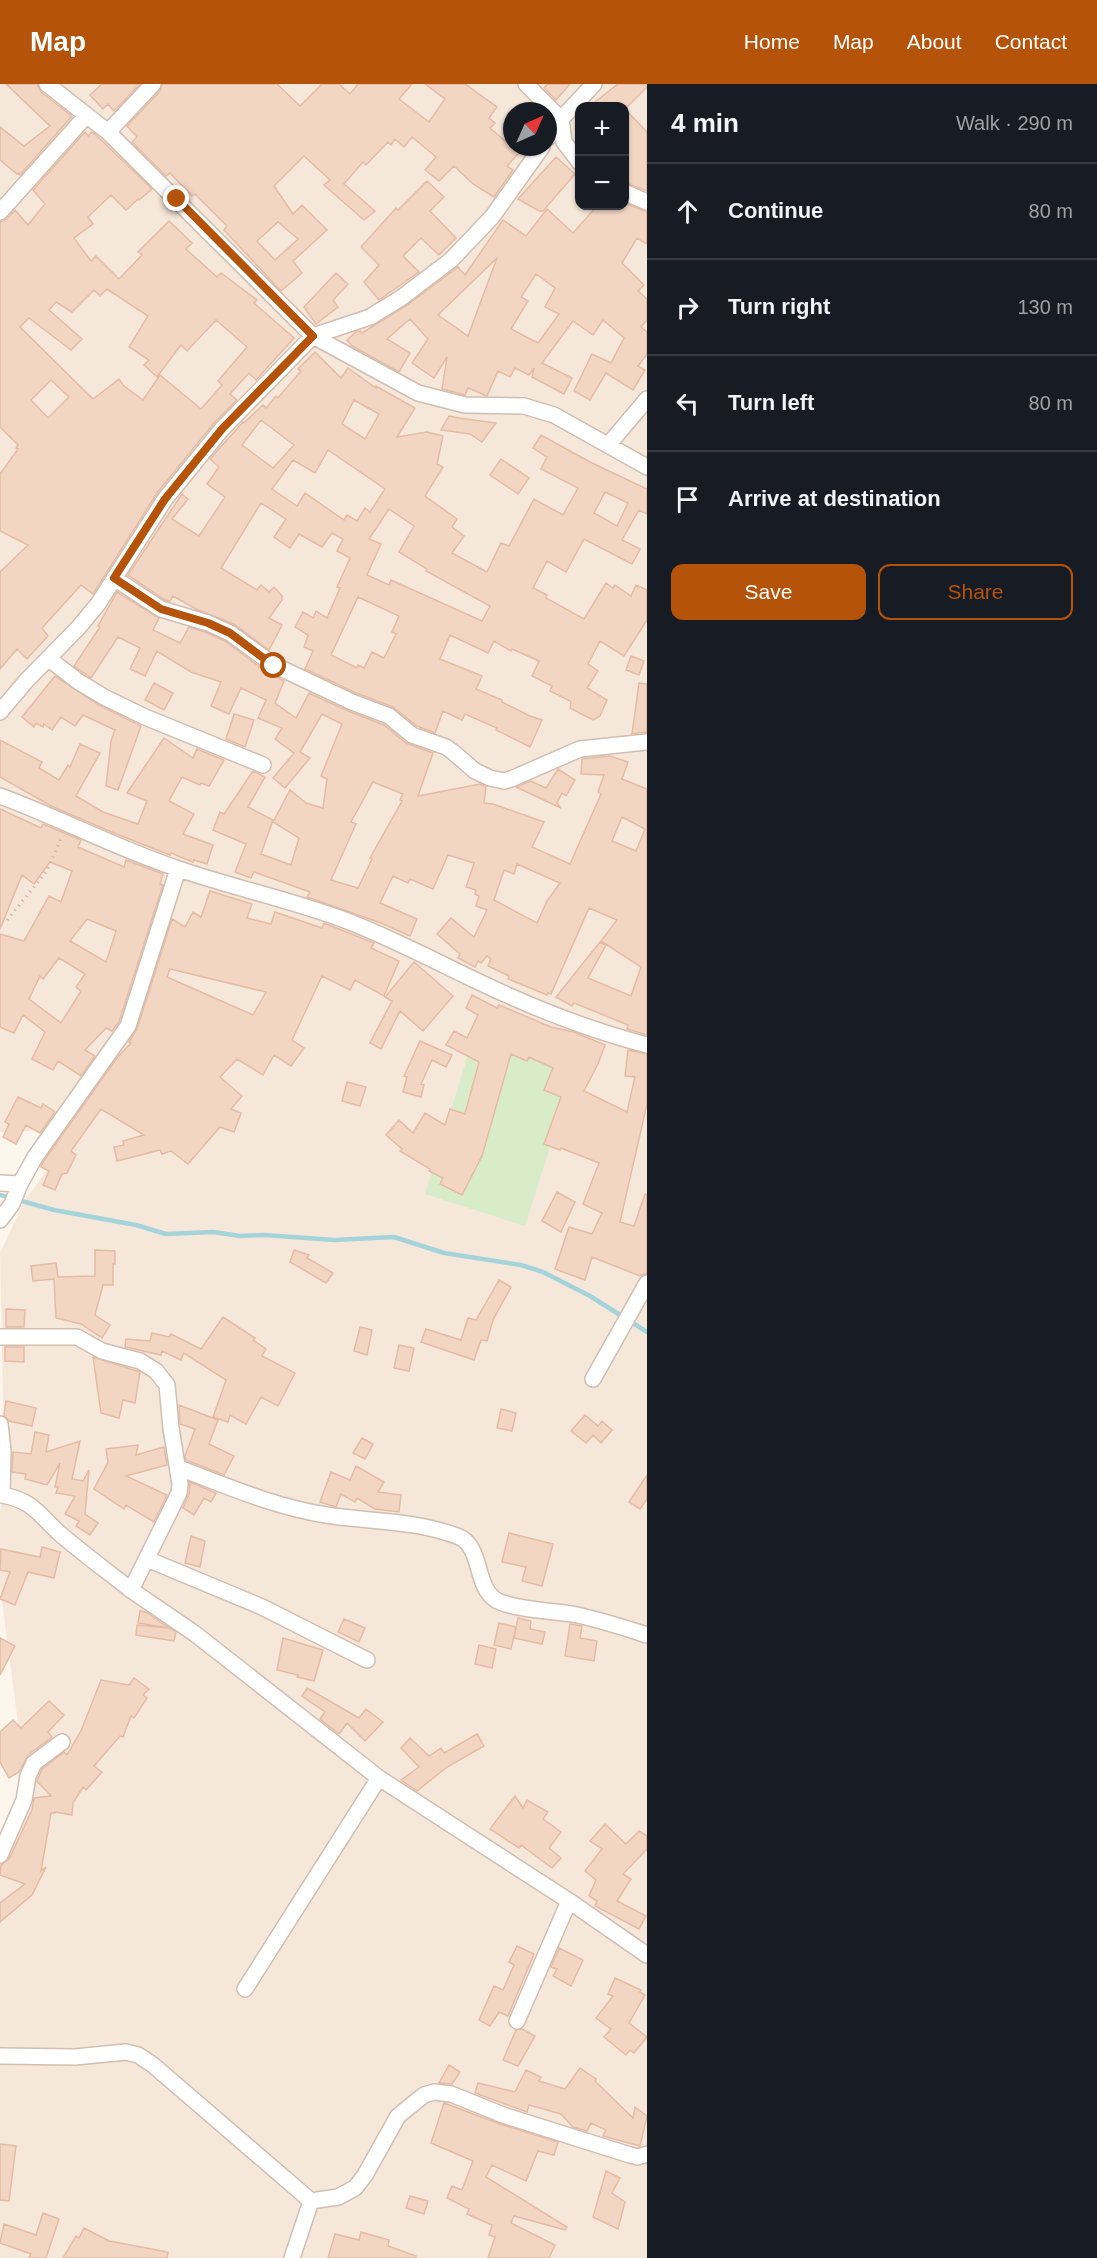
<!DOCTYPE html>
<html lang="en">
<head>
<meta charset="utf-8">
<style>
	body { margin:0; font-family:Helvetica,sans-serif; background:#20242c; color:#f1f3f6 }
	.controls { position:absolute; right:18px; top:18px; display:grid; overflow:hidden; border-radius:12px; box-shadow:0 2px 4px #0004 }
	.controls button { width:54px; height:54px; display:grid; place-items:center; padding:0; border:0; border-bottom:2px solid #363941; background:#171b24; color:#f1f3f6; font:30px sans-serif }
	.compass { position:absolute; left:503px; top:18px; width:54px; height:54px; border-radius:50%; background:#171b24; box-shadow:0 2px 4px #0004; rotate:45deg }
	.stop { position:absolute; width:18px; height:18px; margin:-14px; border:4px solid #b45309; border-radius:50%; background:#fff }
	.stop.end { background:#b45309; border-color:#fff; box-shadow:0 2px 6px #0008 }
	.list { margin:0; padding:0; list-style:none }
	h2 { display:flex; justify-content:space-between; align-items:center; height:78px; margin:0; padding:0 24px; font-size:26px }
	h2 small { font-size:20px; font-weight:400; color:#9ea1a6 }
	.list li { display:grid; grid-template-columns:39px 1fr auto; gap:18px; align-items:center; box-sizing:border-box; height:96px; padding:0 24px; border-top:2px solid #363941 }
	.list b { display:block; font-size:22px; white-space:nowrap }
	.list em { font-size:20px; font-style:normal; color:#9ea1a6 }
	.actions { display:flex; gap:12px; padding:18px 24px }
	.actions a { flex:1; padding:14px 0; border:2px solid #b45309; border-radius:12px; text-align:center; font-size:21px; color:#b45309 }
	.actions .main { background:#b45309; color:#fff }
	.icon { flex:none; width:33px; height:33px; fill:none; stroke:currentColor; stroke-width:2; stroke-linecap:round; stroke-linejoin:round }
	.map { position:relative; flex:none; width:647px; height:2174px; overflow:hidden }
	header { display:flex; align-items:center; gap:36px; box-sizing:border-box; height:84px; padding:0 30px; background:#b45309; color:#fff }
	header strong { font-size:28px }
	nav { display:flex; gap:33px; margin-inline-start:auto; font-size:21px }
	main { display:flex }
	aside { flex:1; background:#171b24 }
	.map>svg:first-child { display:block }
	.residential { fill:#f5e8da; fill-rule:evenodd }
	.green { fill:#d8ecc9 }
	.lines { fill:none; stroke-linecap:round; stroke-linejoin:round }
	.stream { stroke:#a5d3da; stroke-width:4.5 }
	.building { fill:#f3d5c3; stroke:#e6bba3; stroke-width:1.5; fill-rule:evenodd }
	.street-casing { stroke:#d1beb0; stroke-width:18 }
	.path { stroke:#d9b8a5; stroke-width:3; stroke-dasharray:1.5 4.5; stroke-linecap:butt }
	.street { stroke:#fff; stroke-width:15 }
	.route { stroke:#b45309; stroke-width:8 }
</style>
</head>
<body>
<header>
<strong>Map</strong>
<nav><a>Home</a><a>Map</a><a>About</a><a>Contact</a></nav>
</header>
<main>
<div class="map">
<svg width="647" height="2174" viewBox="0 0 647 2174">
	<rect width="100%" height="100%" fill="#fdf6ec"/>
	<path class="residential" d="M0,0H647V2174H0V1768L26,1701L0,1501V1428L8,1385L3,1316L0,1169L25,1116L77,1045L0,1048ZM580,22H624V122H580ZM512,27H548V63H512Z"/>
	<path class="green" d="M475,948L576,981L525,1142L425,1110Z"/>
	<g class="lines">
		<path class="stream" d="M0,1111L54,1126L136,1141L166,1150L213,1148L240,1152L264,1151L334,1156L394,1153L444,1169L521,1181L543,1188L590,1212L647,1248"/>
	</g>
	<path class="building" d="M6,0H37L41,8L72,32L20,91L19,89L17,90L0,76V43L24,62L50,42Z
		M102,0H140L114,27L108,20L103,25L90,11Z
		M162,0H277L300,22L322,0H339L350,10L358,0H412L399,15L429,38L445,15L425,0H465L497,23L489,34L495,39L490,44L519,69L507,82L513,86L494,113L473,100L454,82L439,97L425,86L436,73L412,53L404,63L395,55L391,61L388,58L366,81L363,78L344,100L375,127L364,136L324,101L330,96L304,72L274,102L293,130L302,121L327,146L293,177L302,189L281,207L224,146L227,142L195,110L192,112L170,89L166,92L132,58L137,53L127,42L160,7ZM278,138L298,155L275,176L257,157Z
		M548,0H570L556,16L544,4Z
		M618,0H647V3L628,22H590Z
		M624,24L647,48V107L624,98Z
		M85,48L88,52L92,48L94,49L152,105L139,116L138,115L126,126L111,111L88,133L93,140L74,154L91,177L96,172L119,195L142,171L138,168L169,137L192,159L186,165L217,193L221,189L257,216L254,219L294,254L256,296L249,289L230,310L237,316L214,339L157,409L93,510L81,501L42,544L48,552L27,575L17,565L0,585V488L28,461L0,447V390L18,365L16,364L18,361L0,343V138L7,135L15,126L28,141L45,120L33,106ZM107,205L148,232L129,263L149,276L144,281L157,293L181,261L187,267L216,236L247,263L218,297L222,301L201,325L160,291L143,316L124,302L119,295L93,315L20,243L29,234L71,266L82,255L49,226L56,218L72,228L94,206L100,212ZM51,296L69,313L48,334L31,316Z
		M556,73L575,90L543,127H539L518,115Z
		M427,97L444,113L430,127L456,154L439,171L421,154L403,172L419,188L379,216L364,198L379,181L361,163L396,124L398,126Z
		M624,119L647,128V160L637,154L622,179L644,201L638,207L647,215V236L641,243L647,248V270L638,282L645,286L633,306L606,289L590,316L574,307L592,270L611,279L624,254L603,236L593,251L573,237L542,279L572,294L564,310L532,293L534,284L529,291L515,284L510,293L498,287L487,312L468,304L465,311L442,305L447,273L434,294L412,279L428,255L410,235L387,255L410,269L399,288L352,262L347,256L356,248L360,247L362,249L406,222L458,183L465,191L503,136L526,152L547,125L573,149L597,122H624ZM497,174L478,225L468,252L438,231ZM536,190L555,204L545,223L559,230L538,259L511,245L528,217L521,213Z
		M336,189L348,200L333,216L338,223L316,240L304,223Z
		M315,268L341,294L348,284L376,304V302L415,324L397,353L427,348L443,352L437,380L443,383L425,412L457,435L452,443L464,452L452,469L487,488L501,459L509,462L534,415L563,431L578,404L541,385L547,373L533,364L541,351L590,378L647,405V430L639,426L622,456L640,465L632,480L584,455L566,488L547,477L533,504L547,511L546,514L584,535L606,499L613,504L615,501L631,512L636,501L647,506V536L624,572L600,557L588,580L598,587L587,604L607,616L600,632L593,636L570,624L571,618L568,616L550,607L552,602L532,592L539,577L512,565L511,567L494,557L488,569L450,551L440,575L482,592L476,605L502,616V618L530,632L542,636L530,663L496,646L497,644L465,630L462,636L443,627L435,649L417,642L393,623L356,609L305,585L313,567L304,563L308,551L295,543L303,528L313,534L316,527L327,534L340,504L337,503L350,474L337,467L343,455L332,449L322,463L299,450L290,464L274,453L286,435L261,419L221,484L257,506L261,501L269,508L274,503L282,512V516L269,534L282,541L269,566L234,540L198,526L173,512L170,517L165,516L128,491L182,410L188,415L172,435L199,452L225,413L207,400L219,383L210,375L243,338L244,339L263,321L266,324L276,312L278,314L301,287L298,285ZM354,316L379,330L365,355L342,340ZM261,336L294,361L273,384L242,361ZM328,366L385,405L370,428L365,424L357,437L347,431L344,436L305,409L297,422L272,405L293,376L315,389ZM605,408L628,419L617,442L594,429ZM389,425L414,442L399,468L427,485L426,487L490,522L482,537L391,496L389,501L367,491L381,460L369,455ZM358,513L399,532L392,548L396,550L384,574L372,568L364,584L358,581L357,584L331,571Z
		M449,332L459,334L496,339L482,358L470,350L441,346Z
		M501,375L529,394L518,410L490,391Z
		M117,508L159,534L153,546L180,559L189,543L205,548L225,557L268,589L284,597L275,619L296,634L309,609L348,627L384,641L406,659L433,669L418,712L480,700L486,703L484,719L493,720L544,738L532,763L570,780L601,710L598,708L604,691L581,690L582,675L610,672L628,678L622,695L647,705V951L627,945L628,941L574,919L572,922L556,913L600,858L606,861L588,894L631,912L641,883L601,857L617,836L589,824L551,910L548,909L547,911L508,895L509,892L488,882L491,875L487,872L481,879L478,877L475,883L458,874L460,870L437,850L451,834L474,853L487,826L476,822L479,812L475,810L476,806L466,803L474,779L448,771L433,805L410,795L408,799L393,792L380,819L417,835L410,852L381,839L307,813L310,808L254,788L251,794L235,788L246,760L213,746L220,728L224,730L253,687L265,693L248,723L273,736L261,770L291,781L299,754L273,738L290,706L306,719L323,724L327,695L321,692L342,640L322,630L300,668L310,674L285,704L273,694L294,669L275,655L282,644L258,634L266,616L241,604L229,630L211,622L221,598L191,588L157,567L145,592L130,585L140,564L118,553L91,594L74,582L100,543L98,542ZM373,698L403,710L400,716L402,717L370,774L372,775L358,804L331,796L356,740L351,738ZM622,733L645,745L636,767L612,757ZM517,780L560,799L547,817L537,839L494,816L504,786L514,790Z
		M631,572L644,577L639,591L626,586Z
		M55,592L99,621L141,642L118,706L106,702L111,657L115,646L83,631L75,642L61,633L52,646L44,640L43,643L36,639L34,643L22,633Z
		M154,599L173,609L164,626L145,616Z
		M639,599L647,600V648L632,650Z
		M234,630L254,636L245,663L226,655Z
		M164,654L193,674L197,665L224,676L209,702L201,699L200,701L182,693L169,717L194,730L183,750L213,761L207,780L194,776L193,778L171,769L170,771L114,749L53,723L0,693V656L42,678L39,684L59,696L68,681L70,683L80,660L100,669L76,712L103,728L138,740L147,717L127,709Z
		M558,685L575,696L566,712L562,709L557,719L561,724L516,703L531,697L546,704Z
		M0,725L41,744L43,740L81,756L78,763L124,783L126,776L163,790L160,800L163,801L119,938L112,947L106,944L85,966L95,972L81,992L58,977L53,986L32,975L45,948L23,931L14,949L0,943V850L24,857L49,812L61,818L72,787L50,778L34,800L22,791L0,845ZM87,835L116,847L106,878L70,857ZM59,874L85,890L76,903L81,907L61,939L29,915L40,892L43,895Z
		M210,807L252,820L247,834L271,840L275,828L322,844L324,839L374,859L371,864L399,877L384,912L355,896L350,906L322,892L292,956L304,964L291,982L274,971L263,991L237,975L220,993L242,1012L231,1025L241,1029L234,1048L220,1043L188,1080L171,1067L162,1070L160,1066L117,1077L114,1063L124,1061L123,1057L144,1051L101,1025L71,1067L76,1071L67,1089L62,1090L55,1106L43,1101L49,1087L41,1083L43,1078L117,974L131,959L129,958L137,945L172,835L185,843L193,828L201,833ZM170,885L266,908L253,931L167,893Z
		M414,878L453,912L423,947L400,927L381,965L370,959L392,917L385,913Z
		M472,911L497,924L499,921L551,943L574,948L605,961L598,980L584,1007L627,1028L635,993L625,992L628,966L647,970V1020L620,1138L634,1142L645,1110L647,1111V1189L640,1192L592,1173L585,1196L555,1185L569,1143L592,1150L602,1129L583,1120L599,1079L561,1064L560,1066L544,1060L561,1013L544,1006L553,984L529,973L527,977L511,970L482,1072L462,1111L440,1100L443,1094L429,1087L430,1085L400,1067L402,1065L386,1051L399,1036L413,1049L425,1029L445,1041L450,1025L465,1030L479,978L446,961L454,947L467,954L478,931L466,924Z
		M420,957L452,971L446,983L432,976L421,1000L424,1001L421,1013L403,1008L407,993L404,992Z
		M347,998L366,1003L360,1022L342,1017Z
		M18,1013L41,1024L43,1020L55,1028L40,1049L26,1041L16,1060L3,1053L9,1040L5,1038Z
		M557,1108L575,1118L561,1148L542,1137Z
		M95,1166L115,1167V1180H113V1201H103L95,1231L110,1241L102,1254L81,1240L56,1234L54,1195L33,1197L31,1182L56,1179L58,1193L95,1192Z
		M294,1166L309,1171L307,1174L333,1189L326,1199L290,1178Z
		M499,1196L511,1203L493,1236L487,1257L481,1256L474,1276L421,1258L426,1245L461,1256L468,1234L476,1236Z
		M6,1225L25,1226L24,1243H6Z
		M223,1233L255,1254L253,1256L266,1265L262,1272L295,1289L278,1322L261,1313L246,1340L230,1331L228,1338L213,1333L226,1296L184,1269L181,1276L162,1267L161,1271L125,1263L126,1255L150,1257L152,1249L169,1253L171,1250L201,1265Z
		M360,1243L372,1246L367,1271L354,1267Z
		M399,1261L414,1264L409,1287L394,1284Z
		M5,1263H24V1278L5,1277Z
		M93,1273L140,1288L135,1319L123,1316L119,1334L101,1329Z
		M6,1317L36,1324L32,1342L9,1337L4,1331Z
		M179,1321L218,1336L209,1360L234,1372L224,1391L186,1376L185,1372L195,1345L180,1340Z
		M501,1325L516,1329L512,1347L497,1344Z
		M585,1331L598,1342L602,1337L612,1346L601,1359L593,1351L586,1359L571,1347Z
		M35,1348L49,1351L46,1368L80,1357L72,1395L83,1397L89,1386L85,1430L98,1439L90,1451L76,1442L79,1437L65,1430L75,1412L56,1409L58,1403H55L60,1379L47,1401L25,1395L26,1390L12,1388L13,1368L31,1370Z
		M362,1354L373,1360L365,1375L353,1369Z
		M138,1361L136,1371L164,1363L167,1381L126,1392L167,1411L154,1438L126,1421L124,1425L94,1405L108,1378L106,1365Z
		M356,1382L384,1398L378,1408L401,1411L399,1428L375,1425L357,1414L355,1418L341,1410L336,1423L320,1418L331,1388L350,1396Z
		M647,1391V1415L640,1425L629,1418Z
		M190,1398L216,1409L211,1418L204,1414L194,1431L183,1424L189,1410Z
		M509,1449L553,1460L542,1502L522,1497L526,1483L502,1478Z
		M191,1452L205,1457L200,1483L185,1479Z
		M42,1463L60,1468L54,1494L28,1488L15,1521L0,1515L10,1488L0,1486L1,1465L40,1473Z
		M140,1527L146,1528L169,1544L138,1539Z
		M518,1534L531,1537L530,1545L545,1548L542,1560L514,1554Z
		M344,1535L365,1544L359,1558L338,1548Z
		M499,1539L516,1543L511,1565L494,1561Z
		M570,1540L582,1542L580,1554L597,1557L594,1577L565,1572Z
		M137,1541L170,1544L176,1548L174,1557L136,1551Z
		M0,1554L15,1562L0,1591Z
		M283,1554L323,1566L314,1597L297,1593L298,1591L277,1586Z
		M479,1561L496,1565L492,1584L475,1580Z
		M134,1594L149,1605L143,1611L147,1614L134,1634L131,1632L123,1653L120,1652L94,1682L102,1688L86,1706L83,1703L73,1719L72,1731L55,1728V1729H51L41,1787L46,1783L32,1811L0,1838V1819L25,1800L0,1791L1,1781L9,1775L32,1726L34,1714L51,1712L37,1697L42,1685L64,1668L67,1671L81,1647L101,1596L129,1601Z
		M307,1604L359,1634L366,1625L383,1638L365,1657L347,1639L339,1650L320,1635L325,1628L302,1612Z
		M49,1617L64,1631L48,1648L52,1653L28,1671L19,1688L9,1694L0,1678V1648L13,1636L21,1644Z
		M477,1650L484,1662L447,1683L417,1707L401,1696L419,1683L401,1664L410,1654L429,1672L441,1664L444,1669Z
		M515,1712L523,1724L527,1716L548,1728L543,1735L561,1748L549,1764L561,1774L552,1784L521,1761L519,1764L490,1745Z
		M605,1740L626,1760L639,1747L647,1752V1765L623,1790L631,1795L617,1817L646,1832L639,1845L595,1822L597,1817L589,1812L596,1796L585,1787L602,1765L590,1757Z
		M517,1862L534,1870L508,1932L499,1928L490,1942L479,1936L494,1902L503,1906L514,1881L509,1878Z
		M559,1864L583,1876L571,1902L553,1892L557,1885L551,1883Z
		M615,1894L641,1906L640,1908L645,1911L629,1939L647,1953L634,1969L630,1966L626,1971L604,1953L611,1945L596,1934L613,1912L608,1910Z
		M522,1945L535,1952L518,1982L503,1976L516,1946Z
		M449,1981L460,1988L452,2000L439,1999Z
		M580,1984L596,1995L595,1997L633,2034L635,2023L647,2032L640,2062L603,2052L606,2046L591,2039L587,2047L573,2043L561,2030L529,2021L527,2028L475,2009L478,1999L515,2008L526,1986L541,1993L539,1997L565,2005Z
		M444,2019L500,2040L558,2058L554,2071L538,2067L526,2097L492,2081L486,2093L567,2143L565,2146L514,2132L511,2139L555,2161L549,2174H488L495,2153L489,2151L492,2141L467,2130L469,2125L447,2114L452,2102L462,2106L473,2077L431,2059Z
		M0,2060L16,2062L9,2117L0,2116Z
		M606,2087L620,2094L612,2109L625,2118L618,2145L593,2133Z
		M410,2112L428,2117L424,2130L406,2124Z
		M43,2129L59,2135L46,2174H29L31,2170L0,2159L4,2140L36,2151Z
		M84,2144L109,2157L168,2168L167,2174H63L76,2152L79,2154Z
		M361,2148L389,2156L388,2162L416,2172V2174H328L335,2150L359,2156Z"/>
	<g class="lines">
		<defs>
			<path id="street" d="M47,0L108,48L313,252L418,309L465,321L524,322L554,331L647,383
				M526,0L561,35L564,58L580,79
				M108,48L153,0
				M548,54L561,35L594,0
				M624,108L647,118
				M0,128L86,32
				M609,360L647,315
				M114,494L161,525L208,539L230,549L274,581L352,618L389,632L412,651L446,663L453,668L475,687L490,694L504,697L511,695L580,665L647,658
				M49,575L79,598L104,613L145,633L263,681
				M0,628L27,596L78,544L98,520L165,415L222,345L313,252L370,233L401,214L451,176L492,133L542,63
				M0,712C60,734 116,764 176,784C233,804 293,816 350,838C393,855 435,877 477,897C531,923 589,946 647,961
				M0,1099L20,1100
				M0,1136L12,1120L20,1100L35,1073L128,942L178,785
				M0,1253H77L102,1267L140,1277L156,1287L167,1301L171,1344L180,1400L179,1409L131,1506L194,1549L379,1694L569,1817L647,1871
				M593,1295L647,1199
				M0,1340L3,1367L2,1411C31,1416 38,1429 58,1448C81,1468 107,1487 131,1506
				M179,1384C227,1402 275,1423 326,1431C371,1438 413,1436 457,1452C483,1461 474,1502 496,1516C511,1525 553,1527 572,1530C598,1535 622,1543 647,1551
				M147,1475L262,1523L367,1576
				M0,1771L24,1716L28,1692L34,1679L62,1658
				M245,1905L379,1694
				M517,1937L569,1817
				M0,1972L75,1973L126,1968L138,1971L153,1981L311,2117
				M292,2174L311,2117L338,2113L355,2104L365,2091L398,2032L424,2011L434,2008L451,2010L503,2031L630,2071L638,2073L647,2070"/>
		</defs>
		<use href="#street" class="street-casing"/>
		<path class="path" d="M7,836L47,787L61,754"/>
		<use href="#street" class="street"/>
	</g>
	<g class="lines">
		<path class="route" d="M177,115L313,252L222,345L165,415L114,494L161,525L208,539L230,549L274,582"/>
	</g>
</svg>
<div class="controls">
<button>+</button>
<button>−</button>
</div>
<svg class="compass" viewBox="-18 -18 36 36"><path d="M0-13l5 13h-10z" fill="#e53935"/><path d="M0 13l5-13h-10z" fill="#9ea1a6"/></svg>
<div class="stop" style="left:274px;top:582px"></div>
<div class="stop end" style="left:177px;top:115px"></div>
</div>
<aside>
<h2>4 min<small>Walk · 290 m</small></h2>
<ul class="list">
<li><svg class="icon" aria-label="ahead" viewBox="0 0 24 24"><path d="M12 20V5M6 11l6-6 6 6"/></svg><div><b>Continue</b></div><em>80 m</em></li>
<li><svg class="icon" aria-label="right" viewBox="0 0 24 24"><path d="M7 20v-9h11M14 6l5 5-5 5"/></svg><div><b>Turn right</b></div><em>130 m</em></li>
<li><svg class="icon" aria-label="left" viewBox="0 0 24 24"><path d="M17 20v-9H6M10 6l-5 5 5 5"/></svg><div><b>Turn left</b></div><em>80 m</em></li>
<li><svg class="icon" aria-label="arrive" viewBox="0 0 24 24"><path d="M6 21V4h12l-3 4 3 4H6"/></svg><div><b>Arrive at destination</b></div></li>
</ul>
<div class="actions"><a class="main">Save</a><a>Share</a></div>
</aside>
</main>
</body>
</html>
